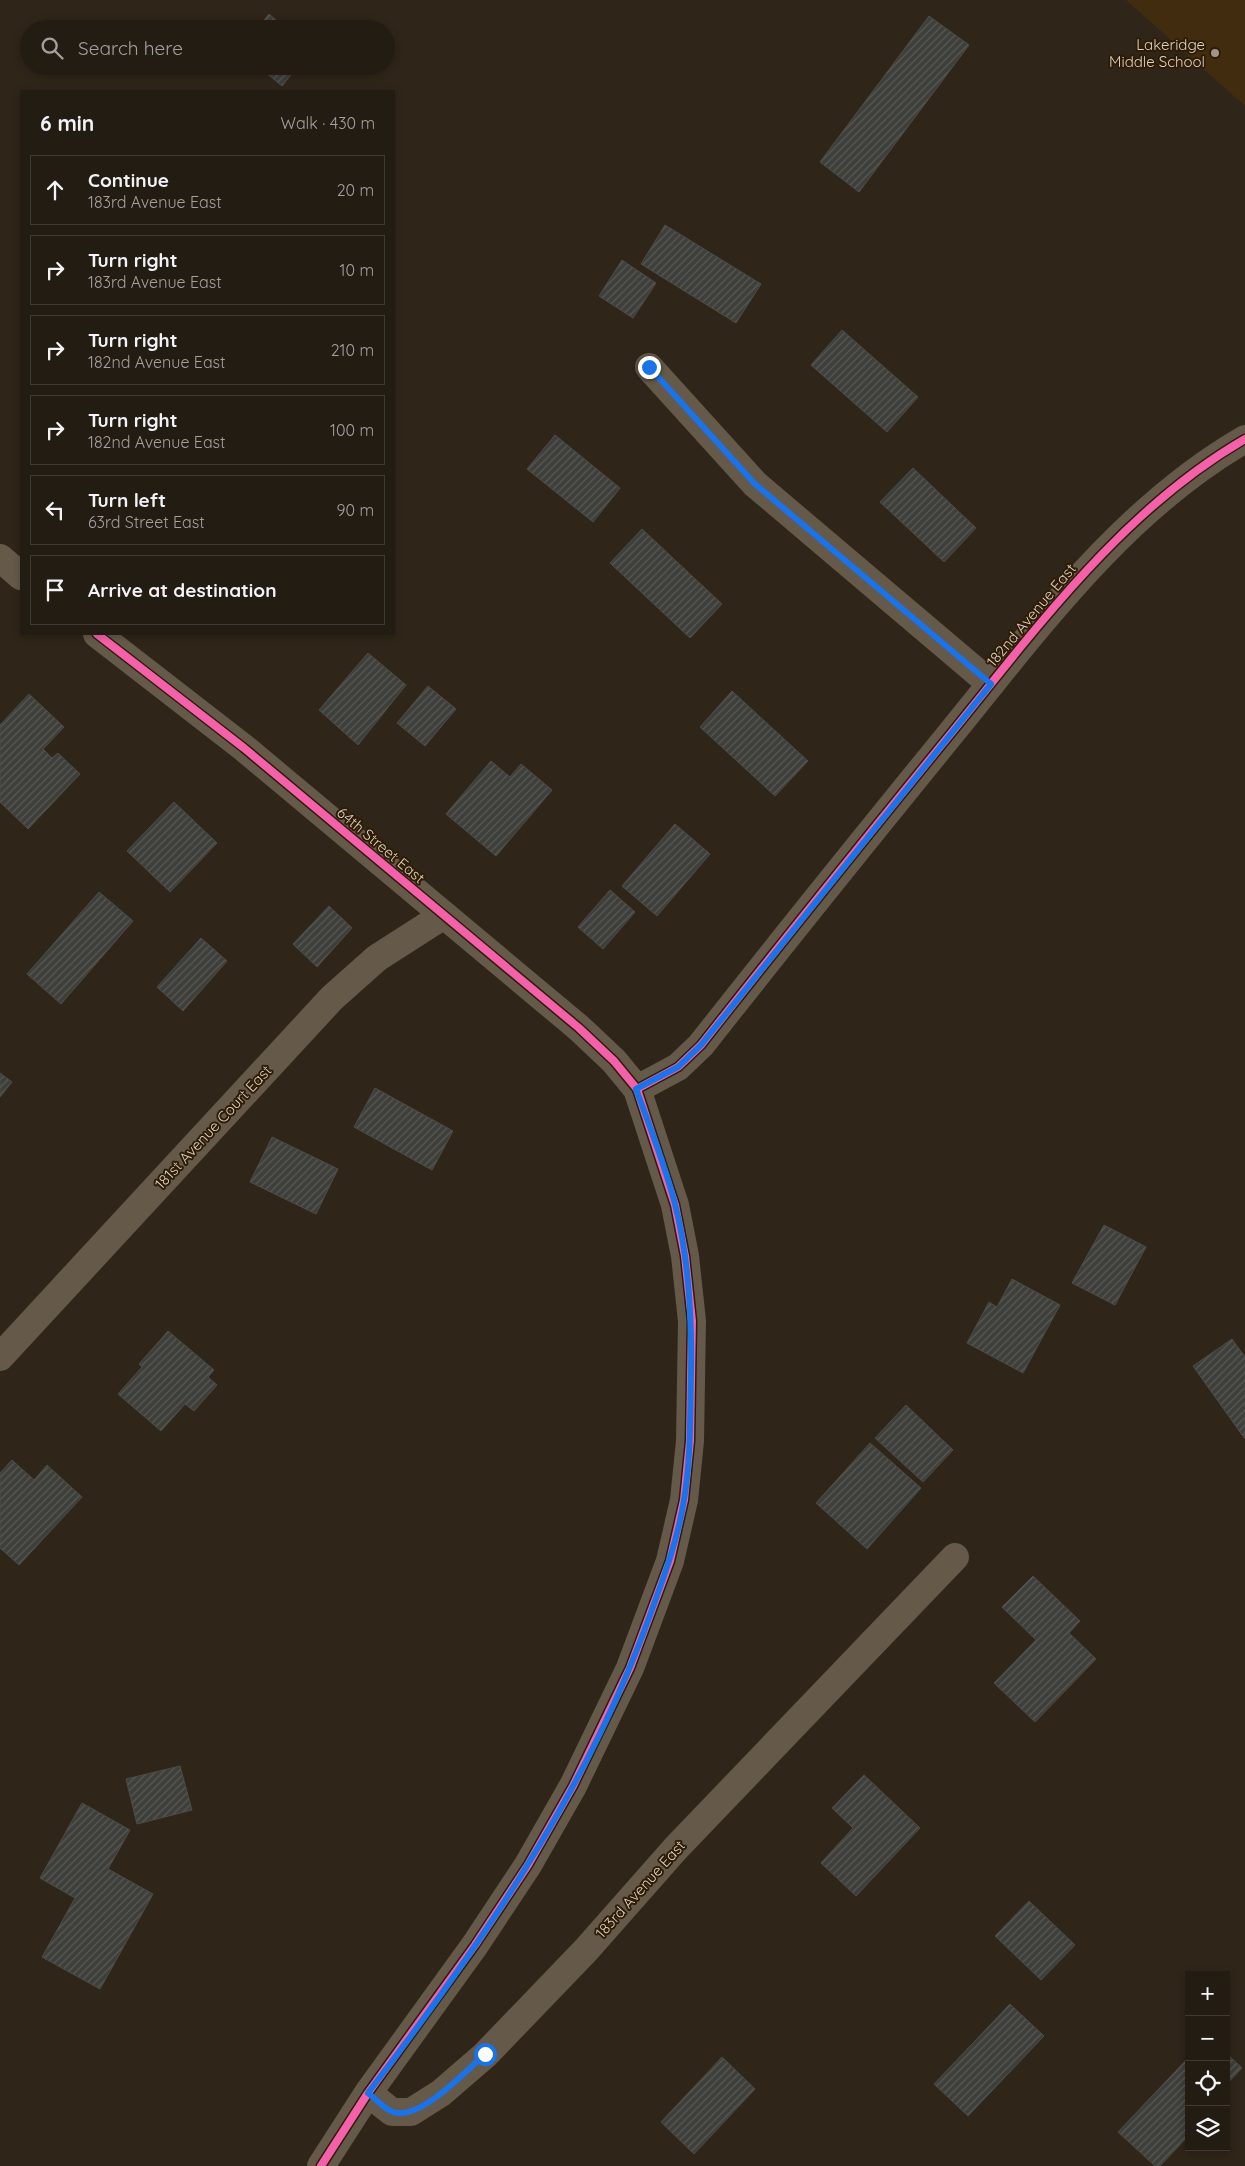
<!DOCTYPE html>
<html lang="en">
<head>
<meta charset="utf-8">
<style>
	body { margin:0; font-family:Quicksand,sans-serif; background:#2b251c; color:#f1f3f6 }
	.controls { position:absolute; right:15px; bottom:15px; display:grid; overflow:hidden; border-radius:0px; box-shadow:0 2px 8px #0003 }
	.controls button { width:45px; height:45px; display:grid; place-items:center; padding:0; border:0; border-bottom:1px solid #403a33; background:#231c13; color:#f1f3f6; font:25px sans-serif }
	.stop { position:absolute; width:15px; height:15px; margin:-11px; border:4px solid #1a73e8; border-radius:50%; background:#fff }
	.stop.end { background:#1a73e8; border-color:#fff; box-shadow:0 1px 5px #0008 }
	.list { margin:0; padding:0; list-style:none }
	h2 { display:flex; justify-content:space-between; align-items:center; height:65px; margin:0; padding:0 20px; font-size:21px }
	h2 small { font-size:16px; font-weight:400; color:#a3a1a0 }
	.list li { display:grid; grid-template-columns:32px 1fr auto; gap:15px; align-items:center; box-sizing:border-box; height:70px; margin:0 10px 10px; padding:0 10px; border:1px solid #403a33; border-radius:0px }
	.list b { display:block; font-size:19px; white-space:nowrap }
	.list p { margin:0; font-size:16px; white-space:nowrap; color:#a3a1a0 }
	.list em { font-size:16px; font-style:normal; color:#a3a1a0 }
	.icon { flex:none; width:28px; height:28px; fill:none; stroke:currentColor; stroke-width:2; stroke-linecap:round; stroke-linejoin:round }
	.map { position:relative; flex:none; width:1245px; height:2166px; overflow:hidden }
	.search { position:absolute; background:#231c13; box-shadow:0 2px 8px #0003; left:20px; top:20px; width:375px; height:55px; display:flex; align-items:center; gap:12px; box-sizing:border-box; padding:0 18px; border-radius:28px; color:#a3a1a0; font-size:19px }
	.panel { position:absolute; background:#231c13; box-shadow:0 2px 8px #0003; left:20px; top:90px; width:375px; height:545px; border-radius:0px }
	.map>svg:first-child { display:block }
	.built { fill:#412c10 }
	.building { fill:url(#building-hatch); stroke:#4b4d49 }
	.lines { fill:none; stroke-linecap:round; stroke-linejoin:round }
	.street { stroke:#655949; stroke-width:28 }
	.cycleway-casing { stroke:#2e1c06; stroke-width:11 }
	.cycleway { stroke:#f560ab; stroke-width:8 }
	.route { stroke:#1a73e8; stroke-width:6 }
	.poi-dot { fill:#a09588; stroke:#2e1c06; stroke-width:2 }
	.labels { text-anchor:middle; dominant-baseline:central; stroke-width:4; stroke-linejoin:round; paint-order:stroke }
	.poi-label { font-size:15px; fill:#ddd1c4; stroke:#2e1c06; text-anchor:end }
	.street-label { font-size:15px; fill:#ddd1c4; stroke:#2e1c06 }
</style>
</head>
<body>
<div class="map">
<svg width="1245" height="2166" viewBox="0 0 1245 2166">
	<defs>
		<pattern id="building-hatch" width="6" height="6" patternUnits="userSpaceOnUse" patternTransform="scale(1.25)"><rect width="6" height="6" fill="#3e3f3b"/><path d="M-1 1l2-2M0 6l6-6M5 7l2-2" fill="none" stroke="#595a56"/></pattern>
	</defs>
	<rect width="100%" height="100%" fill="#2f2519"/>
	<path class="built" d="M1126,0H1245V106Z"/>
	<path class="building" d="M269,14L286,29H257Z
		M929,16L969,45L859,192L820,162Z
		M258,66H298L282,86Z
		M665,225L761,284L736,323L641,264Z
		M622,260L656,283L633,318L599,296Z
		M842,330L918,397L887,432L811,365Z
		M555,435L620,488L593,522L527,469Z
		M913,468L976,528L944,562L880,502Z
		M642,529L722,604L690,638L610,563Z
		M368,653L406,685L358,745L319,710Z
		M428,686L456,709L425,746L397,723Z
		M732,691L808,761L775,796L700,727Z
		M29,694L64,727L43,749L52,758L58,753L80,774L28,829L0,802V725Z
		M491,761L510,777L521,764L552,790L496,856L446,814Z
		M174,802L217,843L170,892L127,851Z
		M675,824L710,854L657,916L622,886Z
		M610,890L635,912L603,949L578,927Z
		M99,892L133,921L61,1004L27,974Z
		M329,906L352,928L317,967L293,944Z
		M201,938L227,961L183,1011L157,987Z
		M0,1073L12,1082L0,1097Z
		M375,1088L453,1131L432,1170L354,1127Z
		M272,1137L338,1169L316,1214L250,1182Z
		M1104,1225L1146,1247L1115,1305L1072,1283Z
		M1012,1279L1060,1305L1023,1373L967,1343L989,1302L997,1307Z
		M168,1331L214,1370L208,1377L217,1385L194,1411L185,1404L161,1431L118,1394L142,1367L139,1364Z
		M1232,1339L1245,1357V1439L1193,1366Z
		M906,1405L953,1450L923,1482L875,1438Z
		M870,1443L921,1488L867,1549L816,1503Z
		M12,1460L34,1480L47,1465L82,1497L19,1565L0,1548V1473Z
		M1033,1576L1080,1621L1069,1633L1096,1659L1035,1722L994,1683L1036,1640L1002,1607Z
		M180,1766L192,1810L137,1824L126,1779Z
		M864,1775L920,1828L856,1896L821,1863L853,1828L832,1808Z
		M82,1803L130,1830L108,1869L153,1894L100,1989L42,1957L75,1898L40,1878Z
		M1029,1901L1075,1945L1041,1980L995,1936Z
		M1010,2004L1044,2036L968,2116L934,2084Z
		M1226,2053L1242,2068L1226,2085Z
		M722,2057L755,2089L694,2154L661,2122Z
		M1189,2057V2135L1160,2166H1155L1118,2132Z"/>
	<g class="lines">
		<path class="street" d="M649,367L755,484L991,684
			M0,558L21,576
			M97,634L244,748L579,1028L614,1061L637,1089L675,1205L685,1256L692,1321L690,1441L684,1500L670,1561L630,1668L573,1786L528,1865L475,1945L368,2093L321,2166
			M637,1089L678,1067L701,1045C782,942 865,839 948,737C1036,629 1122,510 1245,439
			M0,1357L332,998L377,958L444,915
			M368,2093L392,2112H411L441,2093L485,2055L586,1950L676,1848L955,1557"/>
		<defs>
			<path id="cycleway" d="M97,634L244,748L579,1028L614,1061L637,1089L675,1205L685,1256L692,1321L690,1441L684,1500L670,1561L630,1668L573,1786L528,1865L475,1945L368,2093L321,2166
				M637,1089L678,1067L701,1045C782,942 865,839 948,737C1036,629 1122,510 1245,439"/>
		</defs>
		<use href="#cycleway" class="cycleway-casing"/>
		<use href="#cycleway" class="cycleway"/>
	</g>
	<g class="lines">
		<path class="route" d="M485,2054C466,2071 420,2121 393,2112C384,2109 375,2098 368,2093C478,1949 583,1797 646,1626C661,1585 677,1544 684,1500C691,1458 690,1415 691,1373C692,1317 689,1259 675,1204C665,1165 650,1127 636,1089L678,1067L701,1045L991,684L755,484L649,367"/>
	</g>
	<circle class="poi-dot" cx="1215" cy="53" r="5"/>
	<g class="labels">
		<g class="poi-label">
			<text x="1205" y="44">Lakeridge<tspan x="1205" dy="17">Middle School</tspan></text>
		</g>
		<g class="street-label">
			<text transform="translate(1031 615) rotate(-50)">182nd Avenue East</text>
			<text transform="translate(381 845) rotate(40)">64th Street East</text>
			<text transform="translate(213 1127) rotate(-47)">181st Avenue Court East</text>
			<text transform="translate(640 1889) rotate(-48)">183rd Avenue East</text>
		</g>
	</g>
</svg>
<div class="controls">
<button>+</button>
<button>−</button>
<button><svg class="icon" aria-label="locate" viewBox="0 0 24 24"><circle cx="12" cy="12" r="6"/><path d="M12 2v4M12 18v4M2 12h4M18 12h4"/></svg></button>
<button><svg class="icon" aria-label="layers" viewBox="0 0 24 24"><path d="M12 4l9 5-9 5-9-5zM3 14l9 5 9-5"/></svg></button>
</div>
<div class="stop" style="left:485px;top:2054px"></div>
<div class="stop end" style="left:649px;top:367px"></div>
<div class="search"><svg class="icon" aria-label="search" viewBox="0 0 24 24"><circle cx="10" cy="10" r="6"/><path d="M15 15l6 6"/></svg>Search here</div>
<section class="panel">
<h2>6 min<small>Walk · 430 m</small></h2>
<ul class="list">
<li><svg class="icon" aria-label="ahead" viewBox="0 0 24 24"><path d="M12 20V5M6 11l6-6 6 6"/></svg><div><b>Continue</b><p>183rd Avenue East</p></div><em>20 m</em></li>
<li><svg class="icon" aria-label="right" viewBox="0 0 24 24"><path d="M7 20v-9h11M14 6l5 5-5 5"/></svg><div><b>Turn right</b><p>183rd Avenue East</p></div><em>10 m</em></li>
<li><svg class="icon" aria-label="right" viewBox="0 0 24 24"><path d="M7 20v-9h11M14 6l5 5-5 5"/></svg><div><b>Turn right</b><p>182nd Avenue East</p></div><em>210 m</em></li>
<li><svg class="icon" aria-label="right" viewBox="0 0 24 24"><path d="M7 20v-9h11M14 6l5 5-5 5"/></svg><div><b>Turn right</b><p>182nd Avenue East</p></div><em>100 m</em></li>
<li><svg class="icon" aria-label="left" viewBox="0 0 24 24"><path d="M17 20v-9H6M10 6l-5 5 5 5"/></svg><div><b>Turn left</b><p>63rd Street East</p></div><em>90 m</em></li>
<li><svg class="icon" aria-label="arrive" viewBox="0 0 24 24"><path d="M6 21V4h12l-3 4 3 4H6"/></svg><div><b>Arrive at destination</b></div></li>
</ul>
</section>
</div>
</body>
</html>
